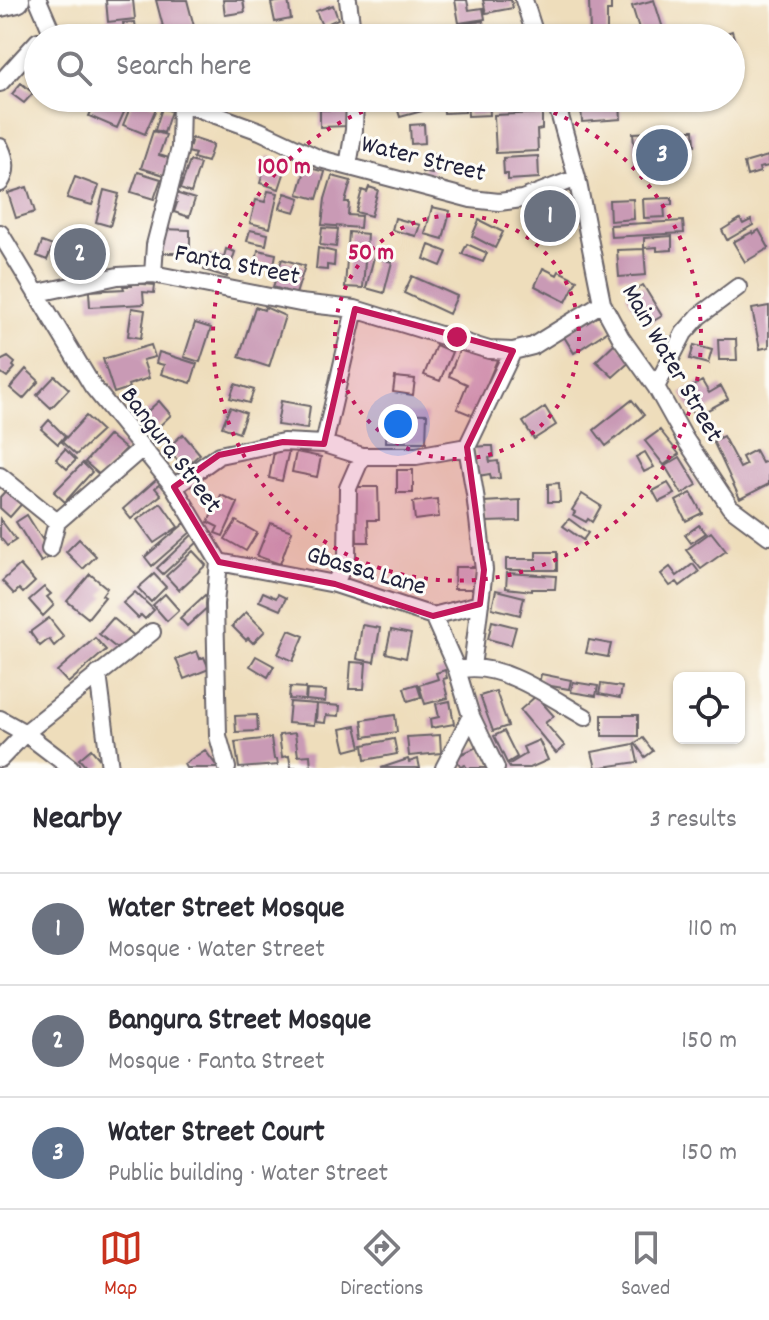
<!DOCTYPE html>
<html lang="en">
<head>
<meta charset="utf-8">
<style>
	body { margin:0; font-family:Dekko,sans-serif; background:#f2f2f3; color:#2b2b33 }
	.controls { position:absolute; right:24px; bottom:24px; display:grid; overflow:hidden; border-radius:12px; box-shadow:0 2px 6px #0004 }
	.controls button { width:72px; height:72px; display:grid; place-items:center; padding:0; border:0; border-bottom:2px solid #e1e1e2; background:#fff; color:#2b2b33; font:40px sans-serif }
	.you { position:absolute; left:398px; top:424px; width:28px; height:28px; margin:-20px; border:6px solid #fff; border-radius:50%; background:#1a73e8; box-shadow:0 0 0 12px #1a73e833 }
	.badge { display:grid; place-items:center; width:52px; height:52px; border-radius:50%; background:#c8321e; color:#fff; font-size:26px; font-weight:700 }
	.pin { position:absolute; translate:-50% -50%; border:4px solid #fff; box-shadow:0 2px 8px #0006 }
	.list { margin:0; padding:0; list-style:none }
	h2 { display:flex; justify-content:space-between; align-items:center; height:104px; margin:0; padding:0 32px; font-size:34px }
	h2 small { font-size:26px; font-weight:400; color:#7c7c81 }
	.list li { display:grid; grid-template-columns:52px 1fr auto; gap:24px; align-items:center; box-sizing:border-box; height:112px; padding:0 32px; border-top:2px solid #e1e1e2 }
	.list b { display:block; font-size:30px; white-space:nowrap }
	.list p { margin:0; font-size:26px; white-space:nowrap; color:#7c7c81 }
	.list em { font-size:26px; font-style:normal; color:#7c7c81 }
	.icon { flex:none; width:44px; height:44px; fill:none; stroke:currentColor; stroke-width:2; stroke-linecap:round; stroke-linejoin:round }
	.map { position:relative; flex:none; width:769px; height:768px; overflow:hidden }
	.search { position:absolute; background:#fff; box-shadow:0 2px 6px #0004; left:24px; right:24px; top:24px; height:88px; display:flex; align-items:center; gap:20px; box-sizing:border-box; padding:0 28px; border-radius:44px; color:#7c7c81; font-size:30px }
	.sheet { height:440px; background:#fff }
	nav { display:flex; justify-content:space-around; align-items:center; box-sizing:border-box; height:112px; border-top:2px solid #e1e1e2; background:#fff; font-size:22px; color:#7c7c81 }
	nav a { display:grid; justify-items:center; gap:4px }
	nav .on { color:#c8321e }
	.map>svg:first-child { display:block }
	.building { fill:#c99ab5 }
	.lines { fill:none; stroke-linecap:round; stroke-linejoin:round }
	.minor-casing { stroke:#696368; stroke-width:20 }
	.highway-casing { stroke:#696368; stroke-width:28 }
	.minor { stroke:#fff; stroke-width:16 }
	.highway { stroke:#fff; stroke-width:24 }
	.marked { fill:#c2185b; fill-opacity:0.2; stroke:#c2185b; stroke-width:6; stroke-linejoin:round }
	.ring { fill:none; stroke:#c2185b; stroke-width:4; stroke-dasharray:4 8 }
	.labels { text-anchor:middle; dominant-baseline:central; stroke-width:6; stroke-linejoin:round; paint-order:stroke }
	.street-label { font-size:26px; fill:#22223b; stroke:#fdfcf7 }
	.centre { fill:#c2185b; stroke:#fdfcf7; stroke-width:4 }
	.ring-label { font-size:24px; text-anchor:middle; font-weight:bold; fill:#c2185b; stroke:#fdfcf7; stroke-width:6; stroke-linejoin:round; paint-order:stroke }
</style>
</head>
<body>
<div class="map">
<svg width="769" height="768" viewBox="0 0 769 768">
	<rect width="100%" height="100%" fill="#fdfcf7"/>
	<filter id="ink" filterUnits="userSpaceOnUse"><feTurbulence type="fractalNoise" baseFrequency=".0125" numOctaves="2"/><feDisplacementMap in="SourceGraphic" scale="16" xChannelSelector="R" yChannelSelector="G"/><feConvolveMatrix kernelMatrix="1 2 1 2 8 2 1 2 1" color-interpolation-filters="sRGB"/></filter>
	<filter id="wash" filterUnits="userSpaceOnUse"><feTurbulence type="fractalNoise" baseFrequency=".006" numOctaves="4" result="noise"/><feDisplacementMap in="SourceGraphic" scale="32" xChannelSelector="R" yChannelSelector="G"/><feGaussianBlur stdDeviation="1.8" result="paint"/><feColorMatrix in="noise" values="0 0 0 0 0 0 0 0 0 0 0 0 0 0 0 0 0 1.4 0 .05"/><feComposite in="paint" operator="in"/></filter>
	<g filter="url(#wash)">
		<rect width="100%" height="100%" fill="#edb"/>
		<g id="blocks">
			<path class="building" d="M106,0H133L135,19L108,22Z
				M156,0H187L195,30L166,38Z
				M223,0H243L245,12L225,15Z
				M288,0L291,19L275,22L271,3Z
				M455,0H467L469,10L483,8L485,19L459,23Z
				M483,0H511L513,8L486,13Z
				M589,0H611V11H607V35H590Z
				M654,0L666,38H642L632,6Z
				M333,5L338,19L322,26L316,11Z
				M483,21L485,31L461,32L460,25Z
				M135,22L137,37L125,38L123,23Z
				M255,28H272L273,38H256Z
				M518,28L520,38H490L489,33Z
				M732,31L740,58L731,61V38L715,37Z
				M21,83L33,93L24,103L12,94Z
				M97,98L130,99L117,128L89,116Z
				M134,98L157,106L145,134L123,125Z
				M403,98H419L422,111L400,117L395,101Z
				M467,98H489L490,115L468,116Z
				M620,104L621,119L582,122L581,106Z
				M465,105V112L444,113L443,106Z
				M162,108L171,111L164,133L155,130Z
				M348,109V126L320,127V110Z
				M542,113V129L537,130L538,151L496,153L494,115Z
				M424,124L425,143L411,144L410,125Z
				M685,130H694L695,145H688L689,165L636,168L633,133L656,132V143L686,141Z
				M153,131L166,135L159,155L172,159L167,176L141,168Z
				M192,138L213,145L207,162L193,158L195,154L188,152Z
				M426,153L436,155L432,174L422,172Z
				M268,156L288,162L279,189L260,183Z
				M538,156L539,178L508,180V174H504L503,158Z
				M768,156L769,166L759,168L760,172L747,176L744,163Z
				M190,161L200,164L191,193L180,189Z
				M306,167L325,172L317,199L298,194Z
				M138,172L161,179L154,199L131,192Z
				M332,176L351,181L345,202H349L348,215L361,216L360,228L322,225L325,199Z
				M75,177L99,186L92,205L67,198Z
				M27,187L35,212L16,218L8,193Z
				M369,187L378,190L371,216L356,212L362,190L367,192Z
				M104,190L119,194L110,226L96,222Z
				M268,191L278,193L270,228L250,223L256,200L265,202Z
				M172,192L195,199L189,217L174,212L177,203L169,200Z
				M285,193L300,198L295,212L280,208Z
				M563,196L574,219L538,236L527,213Z
				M672,198V205H664L665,217L644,218L643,199Z
				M633,199L634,219L610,221L609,200Z
				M432,207L450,211L443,239L425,234Z
				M395,218L420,225L416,236L392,230Z
				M740,219L743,224L751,220L753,225L727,240L722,230Z
				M479,220L503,232L495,248L472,236Z
				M683,221L684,233L611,237L610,225Z
				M322,228L338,229L336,247L320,245Z
				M162,229L190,230V253H162Z
				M250,230L268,234L266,245L247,241Z
				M759,230L769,248L745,262L733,242L752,232L753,234Z
				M349,232L367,234L363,288L345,287Z
				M672,236V250L657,251V247L644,248V238Z
				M96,239L98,248L101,247L102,261L60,266L57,243Z
				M42,242L53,246L47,260L37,256Z
				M467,244L487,253L483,262L462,254Z
				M429,245L447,252L441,266L424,259Z
				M318,248L335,252L334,266L327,265V270L316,269Z
				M226,249L235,252L227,277L204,270L209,253L224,257Z
				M644,249L646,275L619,277L617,250Z
				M258,250L276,254L274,265L256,262Z
				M374,257L392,262L384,293L366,288Z
				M282,259L305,266L296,294L273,287Z
				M543,268L557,275L559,271L577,280L566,302L535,286Z
				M412,276L457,296L449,314L404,293Z
				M132,283L155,285L154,293L143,292L144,304L90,307L89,291L124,289L123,286H132Z
				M643,285L662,316L645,326L626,295Z
				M769,306V347L760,349L752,309Z
				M255,307L264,310L265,307L285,316L269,367L239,357Z
				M132,308L145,310L141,338L128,336Z
				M597,313L609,330L574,353L563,335Z
				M195,323L211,328L200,362L184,357Z
				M718,339H736L737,360H719Z
				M616,342L633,359L613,377L596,361Z
				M151,345L155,357L143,360L149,378L128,385L129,388L114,393L103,359Z
				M436,345L452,352L440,381L424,375Z
				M694,345L712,350L708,364L690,359Z
				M461,346L497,360L474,416L457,409L467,384L449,376Z
				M159,352L197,364L191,383L161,374L164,365L156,363Z
				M8,357L15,363L13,366L15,368L7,377L0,372V361Z
				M26,369L39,381L23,399L10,388Z
				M55,376L69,389L51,408L37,395Z
				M395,377L415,379L413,395L393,392Z
				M702,381L709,393L721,386L728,399L695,417L681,393Z
				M235,384L254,390L249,403L230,398Z
				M632,400L644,415L606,446L594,430Z
				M159,401L171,415L153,432L140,418Z
				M281,401L310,406L307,429L277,425Z
				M230,407L246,413L239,433L222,427Z
				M545,407L556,425L534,439L523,422Z
				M387,413L427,414L426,442H386Z
				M86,416L102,431L76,455L62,442Z
				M49,420L65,436L58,444L41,429Z
				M660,430L679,454L664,465L645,441Z
				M183,434L200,454L184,468L167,448Z
				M109,435L126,449L101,476L85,462Z
				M723,436L740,468L746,465L742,457L755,450L762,463L769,460V484L740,499L713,441Z
				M487,446H493L494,457L489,458L490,462L498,461L500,478L491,479L490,474L478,476L474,447Z
				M275,447L289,450L282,481L269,478Z
				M65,449L76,460L67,469L56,459Z
				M296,452L321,457L317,477L292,472Z
				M645,452L654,467L644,472L636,457Z
				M680,457L697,485L682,494L665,466Z
				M83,463L92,472L65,502L54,492Z
				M397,470H413V493H397Z
				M157,479L160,484L155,488L161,495L131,519L123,509Z
				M559,483L560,502H548V484Z
				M668,483L675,494L659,502L653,491Z
				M10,486L25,500L10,517L0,508V497Z
				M355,487H378L379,520H368L369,542H357Z
				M691,493L702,513L686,521L676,501Z
				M582,494L601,506L592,522L588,519L586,522L573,515L575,512L572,510Z
				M221,495L238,503L223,536L215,533L218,527L208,522Z
				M437,499L439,517L415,520L413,502Z
				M520,500V521L484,522L483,502Z
				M161,503L178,527L154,543L137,520Z
				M27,515L52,555L41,562L16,522Z
				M0,519L16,540L7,546L0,537Z
				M569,519L588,533L583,540L563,526Z
				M236,521L257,533L246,551L225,539Z
				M185,523L192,531L152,566L145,557Z
				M270,523L292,531L280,564L257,556Z
				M699,525L706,533L691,543L685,535Z
				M711,532L726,551L701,569L686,550Z
				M193,534L199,541L163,574L157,568Z
				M79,539L96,556L83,569L66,552Z
				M193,551L206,565L179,590L166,576Z
				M536,552H557V570H506V559H536Z
				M693,564L699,572L680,586L677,582L670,586L661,574L670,567L677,576Z
				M20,565L35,582L23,593L19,589L14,594L2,581Z
				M455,567H475L474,589H454Z
				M507,573L556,576L555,589H532V591L506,588Z
				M90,574L107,588L102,595L105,597L88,618L67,601Z
				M154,574L166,587L151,602L138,588Z
				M44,587L51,594L47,597L54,605L43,616L29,600Z
				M496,590L524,597L520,615L492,608Z
				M135,592L154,610L145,619L141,615L138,618L123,603Z
				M263,592L276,598L278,594L286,598L280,610L259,601Z
				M165,594L179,610L167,621L153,605Z
				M205,595L210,600V605L187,626L180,618Z
				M246,612L265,631L253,643L248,638L246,640L232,626Z
				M49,618L64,637L54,646L49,639L40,646L30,632Z
				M113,618L138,639L125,655L99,634Z
				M492,621L516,627L511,645L488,639Z
				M362,625L380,628L374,662L357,659Z
				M289,630L304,636L293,661L278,654Z
				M391,630L411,634L406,658L386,653Z
				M95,638L106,650L68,683L57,671Z
				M589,640L611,644L608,657L586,653Z
				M197,651L200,659L204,657L209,669L184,679L176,659Z
				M256,656L274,666L268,677L250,666Z
				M351,662L366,663L364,689H349Z
				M445,670L447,678L443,679L448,698L425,704L419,685L438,679L436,673Z
				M541,674L571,680L569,689L539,684Z
				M573,682L598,686L596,696L571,692Z
				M417,684L421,697L408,701L404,688Z
				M601,684L622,687L620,698L599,694Z
				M290,687L306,688L305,700L289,699Z
				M307,690L326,691L325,702L306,700Z
				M496,691L508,726L493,731L480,696Z
				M536,696L554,716L545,723L565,746L556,753L520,710Z
				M450,701L454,724L431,728L430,719L439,717L436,704Z
				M290,702L316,704L314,725L288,723Z
				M317,704L340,706L339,716L326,715L325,723L316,722Z
				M257,715L258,731L236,732L235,716Z
				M395,715L397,732L364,737L362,720Z
				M602,715H638V736H602Z
				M356,726L361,747L346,751L341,729Z
				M504,731L517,757L507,763L494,736Z
				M295,733L298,756L310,755L311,768H291L289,756L282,757L279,735Z
				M440,735L441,753L409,756L407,737Z
				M271,738L274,759H277L278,765L239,768L235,742Z
				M643,738L653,751L645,757L635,743Z
				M394,739L397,754L365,760L363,745Z
				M539,740L548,760L530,768H510L508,765L526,754L523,747Z
				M634,744L638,762L596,768L592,752Z
				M479,746L491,768H467L465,765L461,767L455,757Z
				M91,749L104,764L99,768H87L79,759Z
				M205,750L218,768H186L184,764Z
				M408,759L409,762L418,759L420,768H381Z"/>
		</g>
	</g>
	<g filter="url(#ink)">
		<use href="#blocks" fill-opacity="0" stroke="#696368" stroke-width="2"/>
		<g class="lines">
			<defs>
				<path id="minor" d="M38,0L50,28L61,38
					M348,0L353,38
					M524,0L536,38
					M0,83L38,41
					M169,98L260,131L320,159L471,199L499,202L522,199L577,178
					M555,98L577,178L602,303L621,338L656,387L685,439L730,507L769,536
					M0,147C6,160 8,171 0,183
					M348,166L354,130L355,98
					M0,233L93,387L174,487L219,562L215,604L218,736L227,768
					M153,274L155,245L180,148L181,102
					M38,293L118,276L153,274L300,303L355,309L489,350L513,351L533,346L602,303
					M656,387L684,333L699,316L738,287
					M324,444L355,309
					M0,476L57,522L50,549
					M174,487L219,455L283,442L324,444L362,456H416L467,447
					M57,522L141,449
					M219,562L335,584L433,616L457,670L471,716L496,768
					M335,584L347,556L348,488L362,456
					M433,616L480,604
					M472,667L484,570L475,494L467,447L513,351
					M463,669C503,662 551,698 585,717
					M98,674L110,768
					M0,719L25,733L71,768
					M0,759L25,733L152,632
					M444,768L471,716"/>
				<path id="highway" d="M0,4L17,0"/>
			</defs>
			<use href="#minor" class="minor-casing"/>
			<use href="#highway" class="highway-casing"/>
			<use href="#minor" class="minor"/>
			<use href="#highway" class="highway"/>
		</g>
	</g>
	<path class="marked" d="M355,309L513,351L467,447L484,570L480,604L433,616L335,584L219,562L174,487L219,455L283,442L324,444Z"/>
	<g class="ring">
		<circle cx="457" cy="337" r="122"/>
		<path d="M508 98A244 244 0 1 1 406 98"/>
	</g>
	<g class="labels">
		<g class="street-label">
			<text transform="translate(423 160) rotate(14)">Water Street</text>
			<text transform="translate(237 266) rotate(11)">Fanta Street</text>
			<text transform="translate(671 364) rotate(60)">Main Water Street</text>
			<text transform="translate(170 451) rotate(53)">Bangura Street</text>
			<text transform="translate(366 572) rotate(16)">Gbassa Lane</text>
		</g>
	</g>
	<circle cx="457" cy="337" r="12" class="centre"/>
	<g class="ring-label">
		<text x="284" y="173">100 m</text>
		<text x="371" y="259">50 m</text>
	</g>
</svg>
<div class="controls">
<button><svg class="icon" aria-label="locate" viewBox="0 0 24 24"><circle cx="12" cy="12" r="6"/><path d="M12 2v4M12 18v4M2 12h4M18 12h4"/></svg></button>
</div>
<div class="you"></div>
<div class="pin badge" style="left:550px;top:216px;background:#6b7280">1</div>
<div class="pin badge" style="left:80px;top:254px;background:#6b7280">2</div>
<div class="pin badge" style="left:662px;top:155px;background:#5c6f8a">3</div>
<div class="search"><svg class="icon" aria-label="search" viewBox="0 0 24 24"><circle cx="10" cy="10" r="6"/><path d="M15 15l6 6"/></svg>Search here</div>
</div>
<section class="sheet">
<h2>Nearby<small>3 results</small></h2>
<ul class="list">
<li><span class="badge" style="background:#6b7280">1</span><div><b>Water Street Mosque</b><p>Mosque · Water Street</p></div><em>110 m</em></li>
<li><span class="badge" style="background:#6b7280">2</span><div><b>Bangura Street Mosque</b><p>Mosque · Fanta Street</p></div><em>150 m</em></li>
<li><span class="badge" style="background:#5c6f8a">3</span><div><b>Water Street Court</b><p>Public building · Water Street</p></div><em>150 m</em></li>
</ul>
</section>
<nav>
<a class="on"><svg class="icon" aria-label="map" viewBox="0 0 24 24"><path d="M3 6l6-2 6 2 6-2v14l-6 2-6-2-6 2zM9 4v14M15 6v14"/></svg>Map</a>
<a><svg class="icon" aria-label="directions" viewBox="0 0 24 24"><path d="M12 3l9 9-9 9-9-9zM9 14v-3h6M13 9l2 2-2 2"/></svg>Directions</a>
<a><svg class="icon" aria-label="saved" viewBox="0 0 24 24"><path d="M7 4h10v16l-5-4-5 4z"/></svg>Saved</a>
</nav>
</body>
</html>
